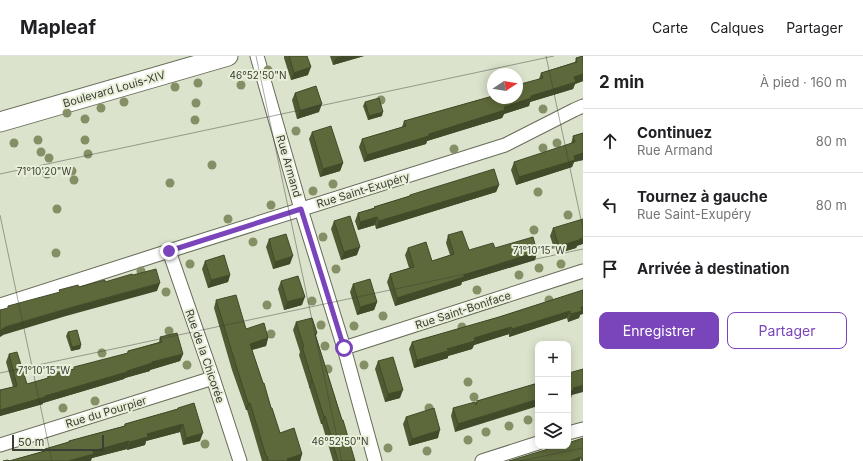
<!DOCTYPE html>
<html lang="fr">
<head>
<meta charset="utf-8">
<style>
	body { margin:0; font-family:Inter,sans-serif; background:#f2f2f2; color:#202124 }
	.controls { position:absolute; right:12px; bottom:12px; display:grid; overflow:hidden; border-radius:8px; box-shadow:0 2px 10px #0003 }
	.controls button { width:36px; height:36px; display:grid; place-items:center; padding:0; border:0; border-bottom:1px solid #e0e0e0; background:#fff; color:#202124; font:20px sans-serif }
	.compass { position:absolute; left:487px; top:12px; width:36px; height:36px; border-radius:50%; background:#fff; box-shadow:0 2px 10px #0003; rotate:78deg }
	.scale { position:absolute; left:12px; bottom:10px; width:92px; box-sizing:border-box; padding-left:4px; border:2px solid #3b3e35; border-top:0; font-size:11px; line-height:14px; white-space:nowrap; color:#3b3e35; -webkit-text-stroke:3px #e9f0d9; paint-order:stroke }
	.stop { position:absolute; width:12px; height:12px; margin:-9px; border:3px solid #7a44bb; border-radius:50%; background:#fff }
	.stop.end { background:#7a44bb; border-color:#fff; box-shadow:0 1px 4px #0008 }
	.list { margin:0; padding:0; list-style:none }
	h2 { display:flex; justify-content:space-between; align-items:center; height:52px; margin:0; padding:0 16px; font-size:17px }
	h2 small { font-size:13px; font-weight:400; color:#757577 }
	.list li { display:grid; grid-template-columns:26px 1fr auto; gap:12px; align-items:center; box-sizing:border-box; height:64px; padding:0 16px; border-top:1px solid #e0e0e0 }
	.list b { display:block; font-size:15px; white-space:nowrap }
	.list p { margin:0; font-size:13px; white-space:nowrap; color:#757577 }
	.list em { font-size:13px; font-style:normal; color:#757577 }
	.actions { display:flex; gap:8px; padding:12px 16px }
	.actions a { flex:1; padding:9px 0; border:1px solid #7a44bb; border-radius:8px; text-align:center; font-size:14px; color:#7a44bb }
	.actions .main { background:#7a44bb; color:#fff }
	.icon { flex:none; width:22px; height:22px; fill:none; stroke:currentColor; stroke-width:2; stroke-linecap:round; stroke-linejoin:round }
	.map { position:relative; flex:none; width:583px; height:405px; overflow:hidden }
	header { display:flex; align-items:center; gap:24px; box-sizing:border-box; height:56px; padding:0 20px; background:#fff; border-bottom:1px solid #e0e0e0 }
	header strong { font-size:19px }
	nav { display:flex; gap:22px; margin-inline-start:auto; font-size:14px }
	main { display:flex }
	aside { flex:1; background:#fff }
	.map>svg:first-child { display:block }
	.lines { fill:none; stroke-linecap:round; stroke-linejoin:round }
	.minor-casing { stroke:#666c57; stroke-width:15 }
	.secondary-casing { stroke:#666c57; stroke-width:21 }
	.minor { stroke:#fff; stroke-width:13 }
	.secondary { stroke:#fff; stroke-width:19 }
	.tree { fill:#858f65 }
	.wall { fill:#505a32 }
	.shaded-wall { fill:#414a29 }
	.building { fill:#5d693a; stroke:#414a29 }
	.route { stroke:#7a44bb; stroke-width:5 }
	.ticks { fill:none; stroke:#3b3e35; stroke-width:1; stroke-opacity:0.45 }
	.labels { text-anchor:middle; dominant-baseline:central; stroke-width:4; stroke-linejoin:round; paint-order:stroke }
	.street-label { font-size:11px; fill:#3b3e35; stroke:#e9f0d9 }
	.ticks-label { font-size:10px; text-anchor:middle; fill:#3b3e35; stroke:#e9f0d9; stroke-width:4; stroke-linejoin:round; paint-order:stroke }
</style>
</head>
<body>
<header>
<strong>Mapleaf</strong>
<nav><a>Carte</a><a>Calques</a><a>Partager</a></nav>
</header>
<main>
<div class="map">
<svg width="583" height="405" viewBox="0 0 583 405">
	<rect width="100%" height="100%" fill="#dce3cc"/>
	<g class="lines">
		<defs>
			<path id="minor" d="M257,0L301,153L344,292L375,405
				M169,195L213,322L240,405
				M0,249L169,195L505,89L574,54L583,50
				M344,292L583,215
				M568,377L583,373
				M0,389L213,322
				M482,405L538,387"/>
			<path id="secondary" d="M0,66L228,0"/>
		</defs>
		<use href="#minor" class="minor-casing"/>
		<use href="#secondary" class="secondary-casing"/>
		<use href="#minor" class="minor"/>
		<use href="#secondary" class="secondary"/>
	</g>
	<g class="tree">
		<circle cx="268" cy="14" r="4.5"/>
		<circle cx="235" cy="19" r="4.5"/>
		<circle cx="198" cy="27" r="4.5"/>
		<circle cx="241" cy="29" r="4.5"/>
		<circle cx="175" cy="31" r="4.5"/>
		<circle cx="381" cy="44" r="4.5"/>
		<circle cx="124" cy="46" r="4.5"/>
		<circle cx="196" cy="47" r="4.5"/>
		<circle cx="101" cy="52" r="4.5"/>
		<circle cx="543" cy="53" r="4.5"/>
		<circle cx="67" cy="57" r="4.5"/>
		<circle cx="85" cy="63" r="4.5"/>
		<circle cx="195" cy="64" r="4.5"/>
		<circle cx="296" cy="75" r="4.5"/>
		<circle cx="38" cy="84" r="4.5"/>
		<circle cx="85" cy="84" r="4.5"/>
		<circle cx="14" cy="87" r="4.5"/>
		<circle cx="557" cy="87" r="4.5"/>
		<circle cx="543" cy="92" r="4.5"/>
		<circle cx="454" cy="93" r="4.5"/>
		<circle cx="41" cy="96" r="4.5"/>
		<circle cx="88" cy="98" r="4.5"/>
		<circle cx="49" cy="102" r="4.5"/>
		<circle cx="212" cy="109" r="4.5"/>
		<circle cx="72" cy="115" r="4.5"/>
		<circle cx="47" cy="118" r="4.5"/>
		<circle cx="74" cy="124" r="4.5"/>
		<circle cx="170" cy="127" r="4.5"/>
		<circle cx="333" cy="128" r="4.5"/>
		<circle cx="313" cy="135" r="4.5"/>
		<circle cx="538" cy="136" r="4.5"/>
		<circle cx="271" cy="149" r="4.5"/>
		<circle cx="57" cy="153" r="4.5"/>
		<circle cx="568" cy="159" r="4.5"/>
		<circle cx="228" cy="163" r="4.5"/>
		<circle cx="534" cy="174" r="4.5"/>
		<circle cx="323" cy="181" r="4.5"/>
		<circle cx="253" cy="186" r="4.5"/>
		<circle cx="56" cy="197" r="4.5"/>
		<circle cx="190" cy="208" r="4.5"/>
		<circle cx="561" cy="208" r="4.5"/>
		<circle cx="539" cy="212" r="4.5"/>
		<circle cx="336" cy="213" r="4.5"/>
		<circle cx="141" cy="215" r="4.5"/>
		<circle cx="519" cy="219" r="4.5"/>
		<circle cx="477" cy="234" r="4.5"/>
		<circle cx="166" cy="236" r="4.5"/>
		<circle cx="549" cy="244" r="4.5"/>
		<circle cx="312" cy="245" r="4.5"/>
		<circle cx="267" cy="249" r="4.5"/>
		<circle cx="383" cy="260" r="4.5"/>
		<circle cx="321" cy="269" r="4.5"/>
		<circle cx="354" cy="270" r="4.5"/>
		<circle cx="462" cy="271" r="4.5"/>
		<circle cx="169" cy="275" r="4.5"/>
		<circle cx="271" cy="278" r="4.5"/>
		<circle cx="325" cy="290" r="4.5"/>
		<circle cx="102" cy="297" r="4.5"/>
		<circle cx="187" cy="309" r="4.5"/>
		<circle cx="364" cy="309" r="4.5"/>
		<circle cx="328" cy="313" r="4.5"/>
		<circle cx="60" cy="314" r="4.5"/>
		<circle cx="468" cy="326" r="4.5"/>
		<circle cx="474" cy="341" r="4.5"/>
		<circle cx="95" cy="345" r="4.5"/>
		<circle cx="63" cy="352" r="4.5"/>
		<circle cx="429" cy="352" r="4.5"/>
		<circle cx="528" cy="364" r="4.5"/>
		<circle cx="509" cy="370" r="4.5"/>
		<circle cx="486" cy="376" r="4.5"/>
		<circle cx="468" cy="384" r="4.5"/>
		<circle cx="205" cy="388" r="4.5"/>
		<circle cx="388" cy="392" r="4.5"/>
		<circle cx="427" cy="395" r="4.5"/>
	</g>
	<path class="wall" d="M284,0H307L308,19L291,24L284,2Z
		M330,0H364L333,9Z
		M583,0V25L575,28L573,33L530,46L529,50L504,58L502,62L427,85L426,88L364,106L359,91L362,83L402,71L404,65L492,40L493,37V42L539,23L541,17L575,6L576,2Z
		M295,37L319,56L297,63L292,44Z
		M365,46L382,60L368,64L363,50Z
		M312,76L343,107L340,115L320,121L309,83Z
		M583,77V104L574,106L572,111L516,129L511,114L514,106L571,88L573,80Z
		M499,129L496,136L376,173L375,169L358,174L355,165L358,157L374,152V151L409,140L410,139Z
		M334,165L357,199L341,204L331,173Z
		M553,172L577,190L576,192L556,198L550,180Z
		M448,179L469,194L495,192L537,196L535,204L462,226L461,229L395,250L387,226L390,218L409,212L405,199L408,192L432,205L450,199L446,187Z
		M269,183L290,208L273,213L266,191Z
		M205,205L230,219L228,226L208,232L202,213Z
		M281,225L302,249L284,254L278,233Z
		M353,228L377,246L374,254L357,259L350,236Z
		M583,234L580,259L579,262L568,266L567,262L509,281V278L474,289L472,293L448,300V302L414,312L409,293L412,286L499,261Z
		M216,244L246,273L268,282L266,290L252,294L263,327L280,377L302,398L300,405H262L247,354H246L232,314L214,252Z
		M296,266L317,277L316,280L355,405H333L322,368H321L299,299L300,296L293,274Z
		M68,276L81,289L80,293L71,295L66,280Z
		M160,281L183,298L180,305L150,314V315L125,322L124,323L43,347V348L0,360V334L13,331L6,306L9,298L27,328L47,323L48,320L74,313V311L127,298L128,295L159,286Z
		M378,305L400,342L385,346L375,313Z
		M538,327L455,376L451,360L453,352L476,348L477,345Z
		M178,352L200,385L183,389L180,376L146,385L145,389L127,394V393L92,402L9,405L44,395L45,393L68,386L69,385L124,370L125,368L177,353Z
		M406,361L438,382L409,390L403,368Z"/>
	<path class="shaded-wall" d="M341,0H364L333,9L336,2Z
		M311,11L308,19L291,24L294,17Z
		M583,18V25L575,28L573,33L530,46L529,50L504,58L502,62L427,85L426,88L364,106L367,99L429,78L504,51L574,21Z
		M322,48L319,56L297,63L300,55Z
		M383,56L382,60L368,64L369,60Z
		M583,97V104L574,106L572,111L516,129L519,121L574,100Z
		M343,107L340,115L320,121L323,113Z
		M499,129L496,136L376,173L379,165Z
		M377,161L375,169L358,174L360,166Z
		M583,182V188L577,190L576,192L556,198L559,190Z
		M360,191L357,199L341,204L344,196Z
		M537,196L535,204L462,226L461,229L395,250L397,242L464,219Z
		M293,200L290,208L273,213L275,206Z
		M230,219L228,226L208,232L211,224Z
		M160,227L157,235L66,260L3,279L2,280L0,281V274L5,271L69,252Z
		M305,241L302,249L284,254L287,246Z
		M377,246L374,254L357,259L360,251Z
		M581,251H583V258L580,259L579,262L568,266L571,258Z
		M570,255L567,262L509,281L512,273Z
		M511,271L509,278L474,289L472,293L448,300V302L414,312L417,304L447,293L474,282Z
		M268,282L266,290L248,295L250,288Z
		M81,289L80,293L71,295L72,291Z
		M183,298L180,305L150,314V315L125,322L124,323L43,347V348L0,360V354L152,306Z
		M311,324H312L310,332H309Z
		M583,329V336L572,339L571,342L568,343V336L573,332Z
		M403,334L400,342L385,346L388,338Z
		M538,343V350L455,376L458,368Z
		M248,347H250L247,354H246Z
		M325,360L322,368H321L324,361Z
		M183,368L180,376L146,385L145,389L127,394L130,386L147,378Z
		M440,374L438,382L409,390L412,383Z
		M203,377L200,385L183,389L186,382Z
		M129,385L127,393L92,402L91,405H68L93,395Z
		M302,398L300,405H286L287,403Z
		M581,401L580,405H569Z"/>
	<path class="building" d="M289,0H307L311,11L294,17Z
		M583,0V18L574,21L576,26L531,40V42L504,51L505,54L429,78V80L367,99L362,83L406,70L404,65L493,40V42H517V29L543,22L541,17L577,6L576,2Z
		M316,30L322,48L300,55L295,37Z
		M379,42L383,56L369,60L365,46Z
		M331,70L343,107L323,113L312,76Z
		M583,77V97L574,100L575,104L519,121L514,106L575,86L573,80Z
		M494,113L499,129L379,165L377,161L360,166L358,157L375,152L374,151L410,140V139Z
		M350,160L360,191L344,196L334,165Z
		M583,163V182L579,183V184L559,190L553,172Z
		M462,175L469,194L493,187L495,192L533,181L537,196L464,219V221L397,242L390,218L414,211L408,192L426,186L432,205L454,198L448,179Z
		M286,178L293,200L275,206L269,183Z
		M224,199L230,219L211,224L205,205Z
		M156,213L160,227L69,252L5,271V272L0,274V254L8,252V250L60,236L59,234L78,229L79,231L105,224V226L132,218L133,219Z
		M298,220L305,241L287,246L281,225Z
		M370,223L377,246L360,251L353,228Z
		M583,234V251H581L582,255L571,258L570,255L512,273L511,271L474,282L475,285L447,293L451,294L417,304L412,286L499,261Z
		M236,239L246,273L264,267L268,282L250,288L263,327H264L271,352H272L280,377L294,372L302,398L287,403L288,405H268L267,400H266L250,347H248L235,306L216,244Z
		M312,262L317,277L315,278L342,364H343L355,405H338L325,360L324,361L302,291H304L296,266Z
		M77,274L81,289L72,291L68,276Z
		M177,277L183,298L152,306V307L127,315V316L45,340V341L0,354V334L17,330L9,298L17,296L27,328L48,322V320L74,313V311L128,297V295L162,286L160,281Z
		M393,301L403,334L388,338L378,305Z
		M583,313V329L573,332L574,334L568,336V317H569Z
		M538,327V343L458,368L453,352L475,346L476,349L477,345Z
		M194,347L203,377L186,382L183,368L147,378L148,381L130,386L129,385L93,395L94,398L68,405H3L8,404L9,405L45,395V393L69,386V385L125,370V368L178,353V352Z
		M434,352L440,374L412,383L406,361Z
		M583,382V404L582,405L581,401L569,405H509L558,390H568V387Z"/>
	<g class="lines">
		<path class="route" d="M169,195L301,153L344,292"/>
	</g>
	<path class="ticks" d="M256,0L342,405M546,0L583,173M0,118L554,0M0,159L52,405M0,317L583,193M520,405L583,392"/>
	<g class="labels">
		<g class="street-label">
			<text transform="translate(114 33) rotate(-16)">Boulevard Louis-XIV</text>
			<text transform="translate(289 110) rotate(74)">Rue Armand</text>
			<text transform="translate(363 134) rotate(-17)">Rue Saint-Exupéry</text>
			<text transform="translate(463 254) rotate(-18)">Rue Saint-Boniface</text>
			<text transform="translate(205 300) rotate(71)">Rue de la Chicorée</text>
			<text transform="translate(106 356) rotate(-17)">Rue du Pourpier</text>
		</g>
	</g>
	<g class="ticks-label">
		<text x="258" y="23">46°52'50"N</text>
		<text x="44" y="119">71°10'20"W</text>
		<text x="539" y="198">71°10'15"W</text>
		<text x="44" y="318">71°10'15"W</text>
		<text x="340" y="389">46°52'50"N</text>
	</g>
</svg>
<div class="controls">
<button>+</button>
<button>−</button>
<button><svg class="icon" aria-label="layers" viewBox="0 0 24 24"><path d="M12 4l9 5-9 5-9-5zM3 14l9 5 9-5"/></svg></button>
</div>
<svg class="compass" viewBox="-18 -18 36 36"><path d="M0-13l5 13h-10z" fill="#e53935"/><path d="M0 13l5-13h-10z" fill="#757577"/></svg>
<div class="scale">50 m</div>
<div class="stop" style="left:344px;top:292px"></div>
<div class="stop end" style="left:169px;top:195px"></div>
</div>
<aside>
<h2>2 min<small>À pied · 160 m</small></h2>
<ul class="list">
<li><svg class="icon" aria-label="ahead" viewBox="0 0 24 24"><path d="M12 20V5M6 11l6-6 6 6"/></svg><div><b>Continuez</b><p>Rue Armand</p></div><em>80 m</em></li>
<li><svg class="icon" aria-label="left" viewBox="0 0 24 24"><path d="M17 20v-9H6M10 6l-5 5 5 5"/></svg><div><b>Tournez à gauche</b><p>Rue Saint-Exupéry</p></div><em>80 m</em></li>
<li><svg class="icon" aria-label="arrive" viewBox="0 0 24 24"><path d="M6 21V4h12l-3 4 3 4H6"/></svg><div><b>Arrivée à destination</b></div></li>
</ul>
<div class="actions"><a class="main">Enregistrer</a><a>Partager</a></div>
</aside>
</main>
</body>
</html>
